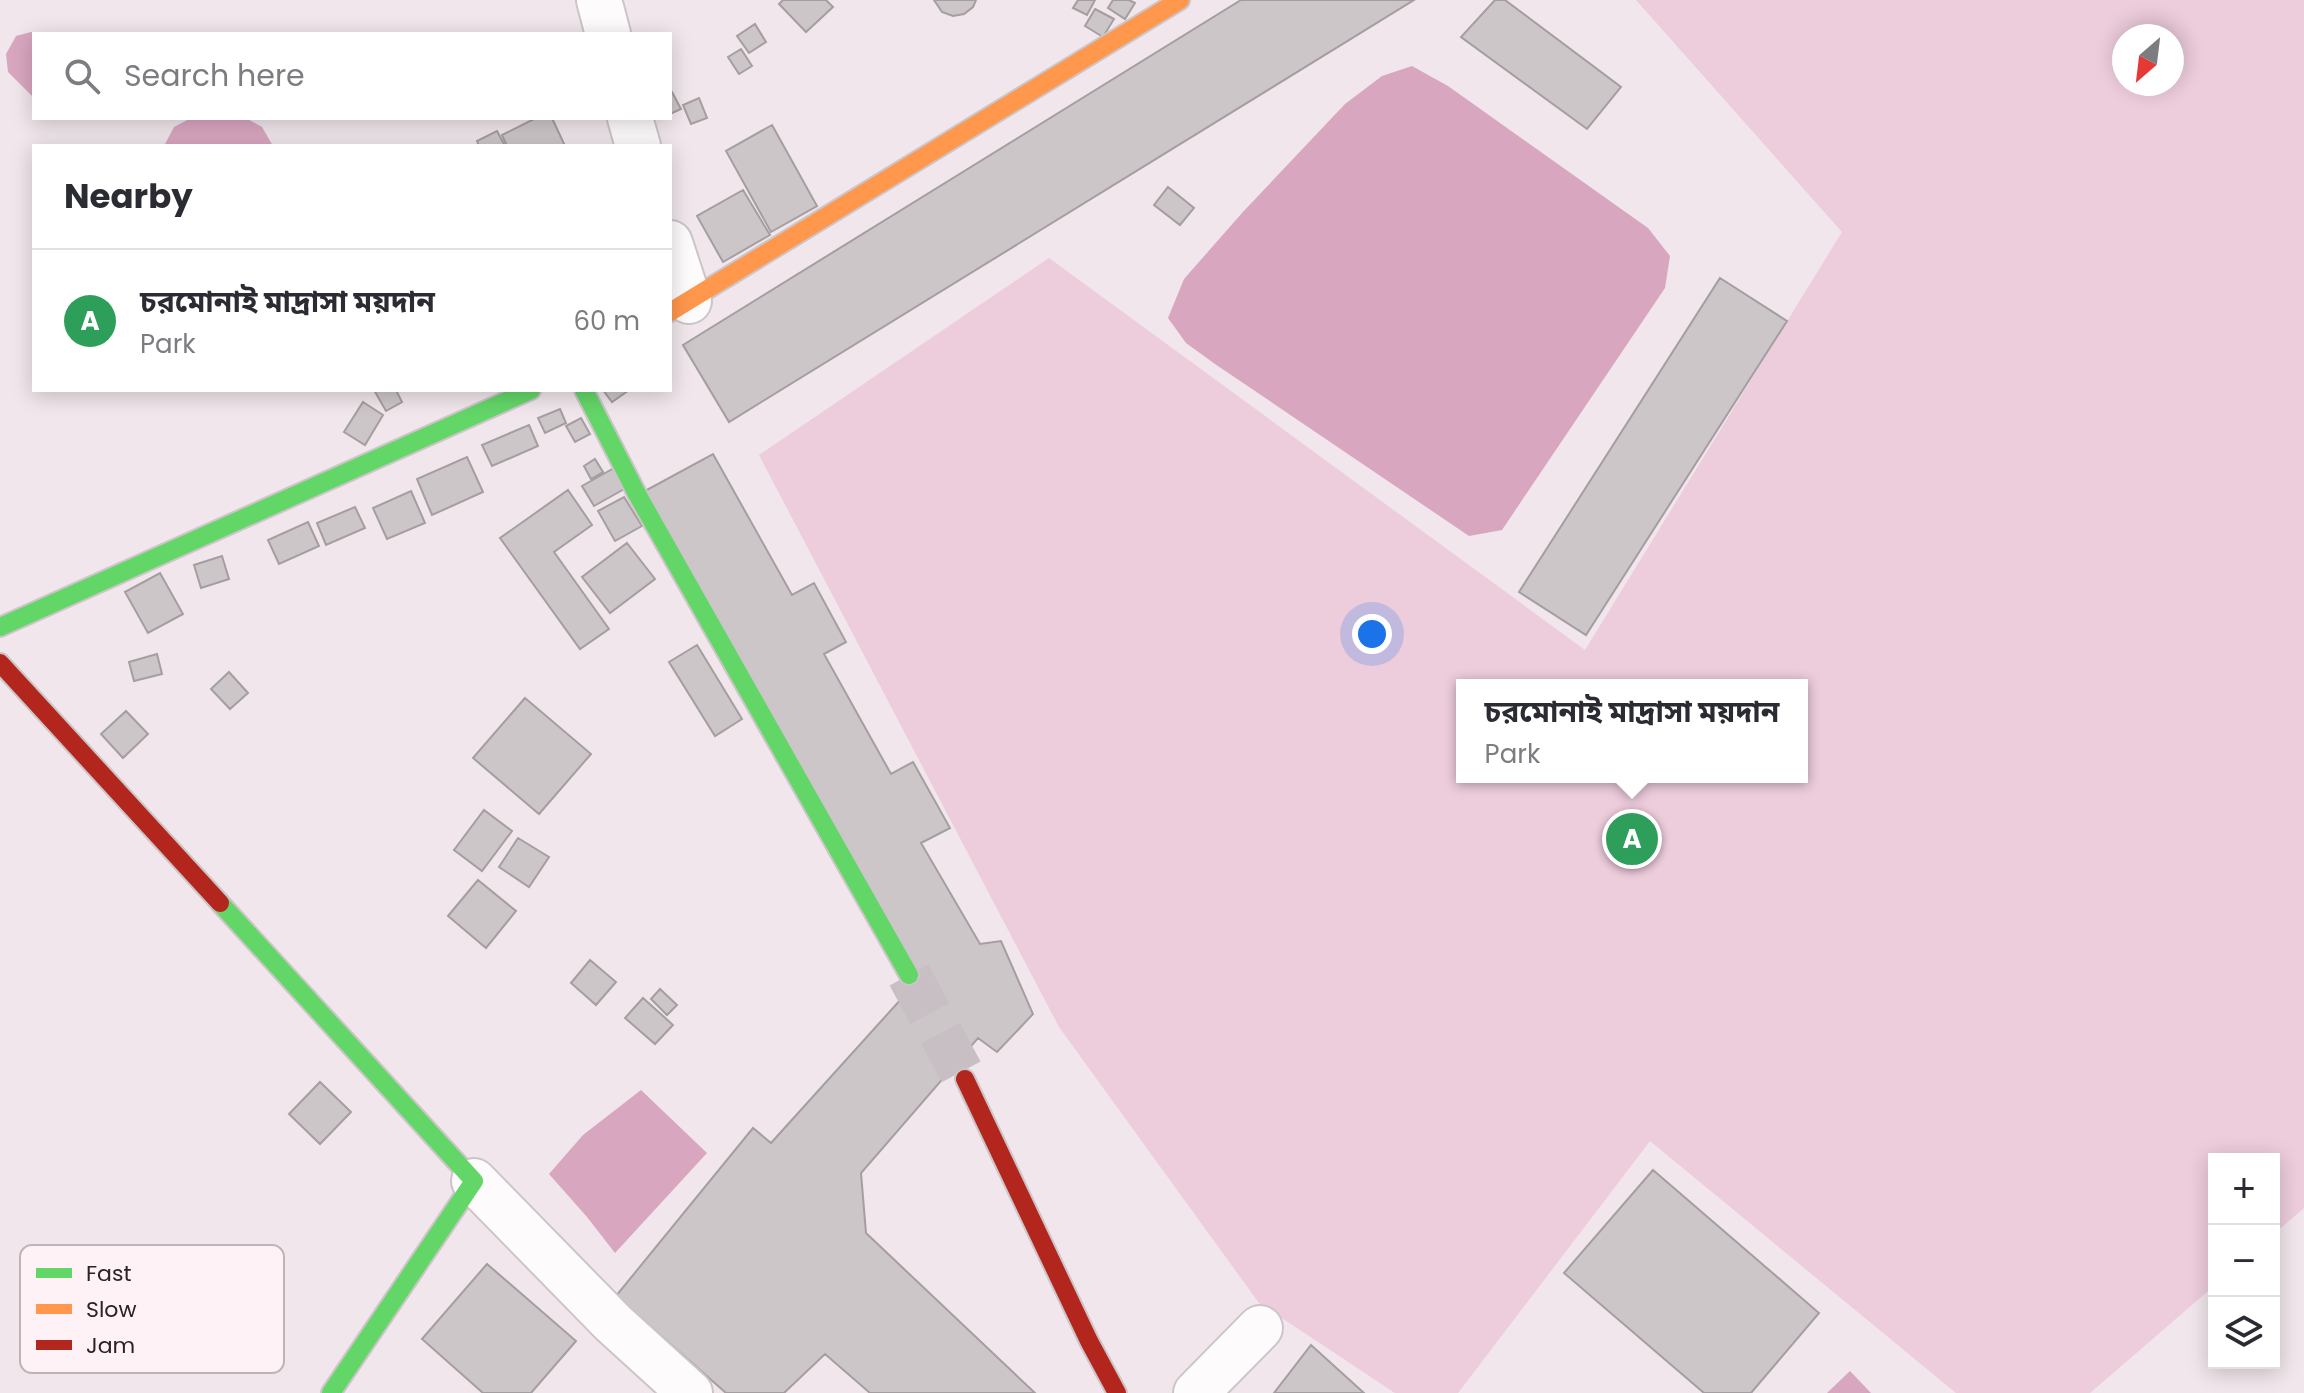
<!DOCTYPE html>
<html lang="en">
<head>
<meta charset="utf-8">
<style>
	body { margin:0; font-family:Poppins,"Noto Sans Bengali",sans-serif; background:#f2f2f3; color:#2b2b33 }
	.controls { position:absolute; right:24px; bottom:24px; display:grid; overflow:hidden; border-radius:0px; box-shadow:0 4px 20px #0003 }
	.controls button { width:72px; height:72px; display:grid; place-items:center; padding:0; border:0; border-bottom:2px solid #e1e1e2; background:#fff; color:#2b2b33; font:40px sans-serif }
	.compass { position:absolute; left:2112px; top:24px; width:72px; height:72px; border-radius:50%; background:#fff; box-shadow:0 4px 20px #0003; rotate:208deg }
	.you { position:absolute; left:1372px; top:634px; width:28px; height:28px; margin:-20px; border:6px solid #fff; border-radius:50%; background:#1a73e8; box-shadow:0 0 0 12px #1a73e833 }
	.badge { display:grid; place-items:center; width:52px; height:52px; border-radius:50%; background:#7c3aed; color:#fff; font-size:26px; font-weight:700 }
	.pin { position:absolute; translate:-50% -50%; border:4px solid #fff; box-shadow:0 2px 8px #0006 }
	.popup { position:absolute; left:1456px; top:679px; width:352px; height:104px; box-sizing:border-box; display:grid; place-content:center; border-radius:0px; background:#fff; filter:drop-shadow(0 2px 6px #0005); font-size:26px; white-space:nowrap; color:#7c7c81 }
	.popup b { font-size:30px; color:#2b2b33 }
	.popup::after { content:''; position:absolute; left:50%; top:100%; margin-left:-16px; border:16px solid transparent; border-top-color:#fff }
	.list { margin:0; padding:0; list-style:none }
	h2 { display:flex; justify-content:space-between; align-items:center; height:104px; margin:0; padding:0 32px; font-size:34px }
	h2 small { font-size:26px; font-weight:400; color:#7c7c81 }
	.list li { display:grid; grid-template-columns:52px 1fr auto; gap:24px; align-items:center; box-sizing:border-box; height:144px; padding:0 32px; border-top:2px solid #e1e1e2 }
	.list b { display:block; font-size:30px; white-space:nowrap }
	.list p { margin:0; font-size:26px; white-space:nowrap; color:#7c7c81 }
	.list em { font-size:26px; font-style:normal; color:#7c7c81 }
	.icon { flex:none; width:44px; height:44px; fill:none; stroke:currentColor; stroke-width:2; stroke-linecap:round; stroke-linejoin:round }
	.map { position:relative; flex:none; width:2304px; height:1393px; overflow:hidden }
	.search { position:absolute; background:#fff; box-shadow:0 4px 20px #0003; left:32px; top:32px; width:640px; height:88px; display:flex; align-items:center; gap:20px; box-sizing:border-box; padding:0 28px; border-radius:0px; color:#7c7c81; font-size:30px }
	.panel { position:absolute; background:#fff; box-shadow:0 4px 20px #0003; left:32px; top:144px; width:640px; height:248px; border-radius:0px }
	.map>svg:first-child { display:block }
	.green { fill:#edccdc; fill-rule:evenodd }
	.water { fill:#d9a6c0 }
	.building { fill:#cdc6c9; stroke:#a59ea1; stroke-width:2 }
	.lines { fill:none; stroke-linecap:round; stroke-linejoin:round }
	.secondary-tunnel { stroke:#c8bfc4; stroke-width:44; stroke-dasharray:44 22; stroke-linecap:butt }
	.street-casing { stroke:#ccc5c8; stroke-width:48 }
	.fast-casing { stroke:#ccc5c8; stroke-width:22 }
	.slow-casing { stroke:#ccc5c8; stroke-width:22 }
	.jam-casing { stroke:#ccc5c8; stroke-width:22 }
	.street { stroke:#fdfbfc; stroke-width:44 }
	.fast { stroke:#63d668; stroke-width:18 }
	.slow { stroke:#ff974d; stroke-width:18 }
	.jam { stroke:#b3261e; stroke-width:18 }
	.key { fill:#fef2f7; stroke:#beb4b8; stroke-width:2 }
	.key-label { font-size:22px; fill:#292326 }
</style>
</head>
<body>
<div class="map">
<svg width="2304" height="1393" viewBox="0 0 2304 1393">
	<rect width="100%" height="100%" fill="#f0e6eb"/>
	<path class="green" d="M1636,0H2304V1208L2274,1234V1159H2214V1286L2090,1393H1956L1650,1141L1458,1393H1395L1259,1303L1059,1027L759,455L1049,258L1585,650L1842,232ZM2124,36H2172V84H2124ZM1462,685H1802V777H1462Z"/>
	<path class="water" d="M31,32L42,34H34V98L8,72L6,54L16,36Z
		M1412,66L1448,86L1648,228L1670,256L1665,288L1502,530L1469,536L1215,364L1186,343L1168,318L1184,279L1242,213L1345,104L1382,76Z
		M191,118H246L262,127L273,146H164L174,127Z
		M641,1090L707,1153L615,1253L587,1217L549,1174L583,1135Z
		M1850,1371L1871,1393H1827Z"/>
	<path class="building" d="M783,0H826L833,7L806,32L779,4Z
		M934,0H976L973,7L964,14L953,16L942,12Z
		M1078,0H1095L1087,15L1073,8Z
		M1113,0H1129L1135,3L1125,19L1108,8Z
		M1241,0H1414L729,422L683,345Z
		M1495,0H1505L1621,87L1587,129L1461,37Z
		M1095,9L1114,19L1103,37L1085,26Z
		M755,24L766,42L749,53L737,36Z
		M741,49L752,66L739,74L728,57Z
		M672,92L681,109L670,114V93Z
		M699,98L707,118L691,124L683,105Z
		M536,118H552L565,146H507L502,135Z
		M772,125L817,206L771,232L726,151Z
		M497,131L505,146H479L477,141Z
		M1168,187L1194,208L1180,225L1154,205Z
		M743,190L770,235L723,262L697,216Z
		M1720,278L1787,321L1586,635L1519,592Z
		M374,390H396L402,402L386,411Z
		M603,390H629L612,402Z
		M363,402L383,415L365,445L344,432Z
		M560,409L566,423L545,433L538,418Z
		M581,418L590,434L575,442L566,426Z
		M529,425L538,446L492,466L482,445Z
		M713,454L792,595L814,583L846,642L824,654L891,774L913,762L950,828L921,843L980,944L1001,941L1033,1014L997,1052L978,1038L861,1173L866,1233L1035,1393H870L825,1354L784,1393H726L616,1296L753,1128L771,1143L921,977L645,491Z
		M467,457L483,492L432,515L417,479Z
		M595,459L603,472L591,479L584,466Z
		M614,468L626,488L594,506L582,486Z
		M568,490L592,525L554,552L609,629L580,649L500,538Z
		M411,491L425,523L387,539L373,508Z
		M624,497L642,526L615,541L598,511Z
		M355,507L365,528L326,545L317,523Z
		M308,522L319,546L279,564L268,540Z
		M627,543L655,579L610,613L582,577Z
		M222,556L229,579L201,588L194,565Z
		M160,573L183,614L148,633L125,592Z
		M697,645L742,719L715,736L669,662Z
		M157,654L162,674L134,681L129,662Z
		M229,672L248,693L230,709L211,689Z
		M525,698L591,754L539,814L473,758Z
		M126,711L148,734L123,758L101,734Z
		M484,810L512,831L482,871L454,850Z
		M518,838L549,857L529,887L499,867Z
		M478,880L516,911L486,948L448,916Z
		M590,960L616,982L596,1005L571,983Z
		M660,989L677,1005L667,1015L651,999Z
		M643,998L673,1025L655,1044L625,1018Z
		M320,1082L351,1112L320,1144L289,1114Z
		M1653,1170L1819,1313L1751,1393H1704L1564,1273Z
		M487,1264L576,1341L531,1393H483L422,1339Z
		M1311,1345L1364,1393H1274Z"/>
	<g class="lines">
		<path class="secondary-tunnel" d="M909,975L965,1079"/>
		<defs>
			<path id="street" d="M599,0L608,34
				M630,118L638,146
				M670,243L689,301
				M474,1181L613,1323L690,1393
				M1196,1393L1260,1328"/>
			<path id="fast" d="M584,390L637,494L909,975
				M0,627L531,390
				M220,903L474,1181L331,1393"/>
			<path id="slow" d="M670,312L1180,0"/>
			<path id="jam" d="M0,663L220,903
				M965,1079L1089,1341L1117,1393"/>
		</defs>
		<use href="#street" class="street-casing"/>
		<use href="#fast" class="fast-casing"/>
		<use href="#slow" class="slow-casing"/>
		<use href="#jam" class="jam-casing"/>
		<use href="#street" class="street"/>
		<use href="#fast" class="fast"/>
		<use href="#slow" class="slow"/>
		<use href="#jam" class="jam"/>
	</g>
	<rect x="20" y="1245" width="264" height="128" rx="12" class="key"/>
	<rect x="36" y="1268" width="36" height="10" fill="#63d668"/>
	<rect x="36" y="1304" width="36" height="10" fill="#ff974d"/>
	<rect x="36" y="1340" width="36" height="10" fill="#b3261e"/>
	<g class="key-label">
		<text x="86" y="1281">Fast</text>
		<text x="86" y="1317">Slow</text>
		<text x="86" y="1353">Jam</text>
	</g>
</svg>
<div class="controls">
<button>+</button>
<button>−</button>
<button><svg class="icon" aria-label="layers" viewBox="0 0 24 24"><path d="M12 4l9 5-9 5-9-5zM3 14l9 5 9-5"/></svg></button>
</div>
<svg class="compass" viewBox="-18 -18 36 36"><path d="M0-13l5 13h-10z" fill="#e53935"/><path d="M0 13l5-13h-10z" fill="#7c7c81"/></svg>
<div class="you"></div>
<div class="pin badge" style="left:1632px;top:839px;background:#2e9e5b">A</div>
<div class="popup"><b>চরমোনাই মাদ্রাসা ময়দান</b>Park</div>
<div class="search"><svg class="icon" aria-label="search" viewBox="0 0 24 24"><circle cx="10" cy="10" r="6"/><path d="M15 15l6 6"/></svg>Search here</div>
<section class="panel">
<h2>Nearby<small></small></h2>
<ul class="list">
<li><span class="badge" style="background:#2e9e5b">A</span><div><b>চরমোনাই মাদ্রাসা ময়দান</b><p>Park</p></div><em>60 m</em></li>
</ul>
</section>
</div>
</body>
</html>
